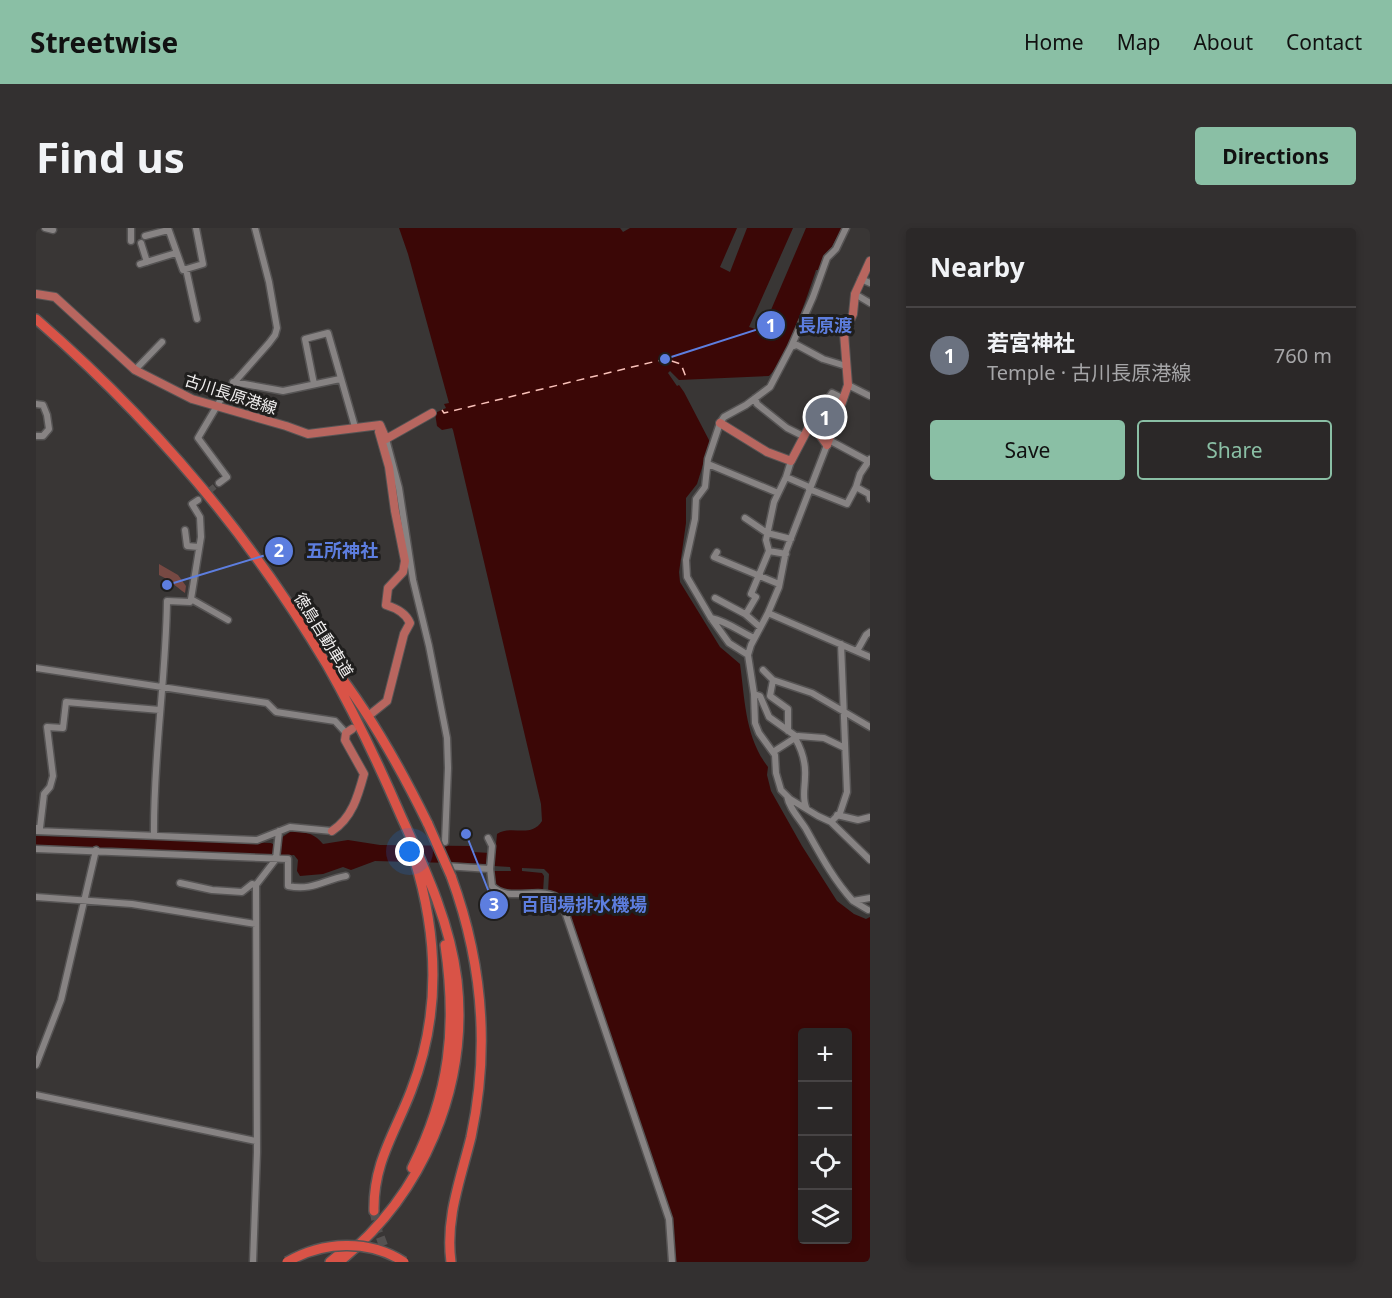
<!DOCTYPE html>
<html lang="en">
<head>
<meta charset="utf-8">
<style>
	body { margin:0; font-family:"Noto Sans","Noto Sans JP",sans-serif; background:#333030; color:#f1f3f6 }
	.controls { position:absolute; right:18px; bottom:18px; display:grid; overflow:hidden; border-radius:6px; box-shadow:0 3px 9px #0003 }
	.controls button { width:54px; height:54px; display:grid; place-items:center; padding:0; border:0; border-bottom:2px solid #474445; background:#2b2828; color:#f1f3f6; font:30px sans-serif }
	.you { position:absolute; left:374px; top:624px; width:21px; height:21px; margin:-15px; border:4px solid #fff; border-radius:50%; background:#1a73e8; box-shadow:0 0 0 9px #1a73e833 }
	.badge { display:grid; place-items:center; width:39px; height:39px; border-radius:50%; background:#8abfa5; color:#fff; font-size:20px; font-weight:700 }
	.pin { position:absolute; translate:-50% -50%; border:3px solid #fff; box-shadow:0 2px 6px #0006 }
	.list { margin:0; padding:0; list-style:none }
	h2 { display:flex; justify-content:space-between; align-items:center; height:78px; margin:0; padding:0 24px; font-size:26px }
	h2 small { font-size:20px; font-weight:400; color:#a6a6a8 }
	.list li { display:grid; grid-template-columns:39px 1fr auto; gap:18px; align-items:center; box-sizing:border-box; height:96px; padding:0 24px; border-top:2px solid #474445 }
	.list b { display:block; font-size:22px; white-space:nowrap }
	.list p { margin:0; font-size:20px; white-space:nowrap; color:#a6a6a8 }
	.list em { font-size:20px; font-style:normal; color:#a6a6a8 }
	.actions { display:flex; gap:12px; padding:18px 24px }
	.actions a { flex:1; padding:14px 0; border:2px solid #8abfa5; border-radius:6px; text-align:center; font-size:21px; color:#8abfa5 }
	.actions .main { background:#8abfa5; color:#111 }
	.icon { flex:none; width:33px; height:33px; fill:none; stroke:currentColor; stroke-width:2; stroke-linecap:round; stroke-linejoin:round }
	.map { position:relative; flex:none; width:834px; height:1034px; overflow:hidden; border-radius:6px }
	header { display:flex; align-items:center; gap:36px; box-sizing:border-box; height:84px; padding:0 30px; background:#8abfa5; color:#111 }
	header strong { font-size:28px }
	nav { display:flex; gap:33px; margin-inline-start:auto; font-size:21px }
	.intro { display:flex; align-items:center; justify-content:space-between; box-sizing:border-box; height:144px; padding:0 36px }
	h1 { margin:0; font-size:42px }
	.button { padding:15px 27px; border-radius:6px; background:#8abfa5; color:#111; font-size:21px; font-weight:700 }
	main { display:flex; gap:36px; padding:0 36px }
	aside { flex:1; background:#2b2828; border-radius:6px; box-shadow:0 3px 9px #0003 }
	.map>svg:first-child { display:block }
	.green { fill:#774943 }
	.water { fill:#3b0706; fill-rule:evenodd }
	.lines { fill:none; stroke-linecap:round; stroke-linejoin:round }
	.ferry { stroke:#f9c1b9; stroke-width:1.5; stroke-dasharray:8 6; stroke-linecap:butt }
	.minor-tunnel { stroke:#555251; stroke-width:6; stroke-dasharray:6 3; stroke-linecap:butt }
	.highway-tunnel { stroke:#555251; stroke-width:9; stroke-dasharray:9 4.5; stroke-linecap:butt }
	.minor-casing { stroke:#565454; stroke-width:9 }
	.major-casing { stroke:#565454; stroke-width:10 }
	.highway-casing { stroke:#565454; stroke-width:12 }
	.minor { stroke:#878383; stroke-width:6 }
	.major { stroke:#b8665f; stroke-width:8 }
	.highway { stroke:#d95347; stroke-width:9 }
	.highway-bridge-casing { stroke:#565454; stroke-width:12; stroke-linecap:butt }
	.highway-bridge { stroke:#d95347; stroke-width:9 }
	.labels { text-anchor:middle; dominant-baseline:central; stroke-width:6; stroke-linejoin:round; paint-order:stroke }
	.street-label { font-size:16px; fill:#f1efef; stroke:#1f1e1d }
	.leader { fill:none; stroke:#5d7edf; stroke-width:2 }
	.callout-dot { fill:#5d7edf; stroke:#1f1e1d; stroke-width:2 }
	.mark-label { font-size:18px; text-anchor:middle; font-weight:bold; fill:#fff }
	.callout-label { font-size:18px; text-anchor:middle; font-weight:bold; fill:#5d7edf; stroke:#1f1e1d; stroke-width:6; stroke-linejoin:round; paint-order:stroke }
</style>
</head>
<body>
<header>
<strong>Streetwise</strong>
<nav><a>Home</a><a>Map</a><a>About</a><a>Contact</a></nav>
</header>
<div class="intro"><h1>Find us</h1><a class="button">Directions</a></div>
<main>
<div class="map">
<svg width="834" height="1034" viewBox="0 0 834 1034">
	<rect width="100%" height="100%" fill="#393635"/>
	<path class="green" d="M123,336L142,347L150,358L149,365C140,359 134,352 123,347Z"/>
	<path class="water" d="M363,0H584L587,4L594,0H701L684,39L694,44L711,0H757L713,99L726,103L770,0H806L783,42H780C772,66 750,132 733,148L643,152L634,143L632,145L641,158L643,157L648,164L674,214L661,256L650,270V295L643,344L644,354L684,419L704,436C709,472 709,509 732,539L731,547L735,563L766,618L801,673L818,686L830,691L834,689V1034H638L636,991L528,671L523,666L512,664L513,646L508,641L486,640V643L506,645L508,648L507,664L462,661L457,653L456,643H475L474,639L458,638L461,606C475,596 495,611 506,593L505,576L417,202L416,200L406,202L401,198L399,185L410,180L408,176L413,175L372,26ZM766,804H812V1012H766Z
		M254,604C268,603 278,605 287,616L312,612L344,617L435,618L437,624L454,625L453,636L339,633L315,642L307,639L287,646L264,648L261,643L262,632L258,627L232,629L0,617V608L235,615L244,620L245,610Z"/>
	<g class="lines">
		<path class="ferry" d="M406,182L408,185L629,131L645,136L651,152"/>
		<path class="minor-tunnel" d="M167,268L183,255"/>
		<path class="highway-tunnel" d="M338,983L342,1003L348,1019"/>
		<defs>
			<path id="minor" d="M9,0L17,2
				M95,0V13
				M132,0L147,42L167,36L160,0
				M109,8L132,2
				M105,15L111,34
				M104,36L140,25
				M150,41L161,91
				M825,51L834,55
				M819,66L834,75
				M755,119L761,117L787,131L810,138
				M99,142L126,114
				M197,154L247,163L304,151
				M278,156L269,111L292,105L319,199
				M812,157L834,168
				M719,170L721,176L751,200L767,208
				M0,176L7,177L11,187L13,201L7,208H0
				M775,195L796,165L806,170
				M350,211L363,260L377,352L393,418L411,510L412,540L409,614
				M793,212L832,233
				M791,217L750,323L743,359L732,385L715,417L712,427L693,415L675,390L651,349L650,332L659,291L660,271L669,259L672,231L684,195L688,189L710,177L734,159L755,119L777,69L791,30L800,21L810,0
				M672,236L742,265
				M750,249L773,259
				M183,255L191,249L162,210L188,166L233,115L239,107L241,100L233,54L219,0
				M820,259L824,246L834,231
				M773,261L811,276L820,259L833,266L834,271
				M709,290L731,305L755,311
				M149,302L151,318L163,319
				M733,323L750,326
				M681,324L678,329L743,356
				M679,370L709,386L724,399
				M155,371L192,392
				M732,385L834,429
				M710,386L720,369L715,366L733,323L730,312L738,274L750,249L755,233
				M675,390C692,394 703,403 718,410
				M821,423L830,407L834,404
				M712,427L718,466L719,495L723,505L739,527L740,545L745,562L754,571L782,588L795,594L834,632
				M0,440L231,475L240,484L299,493L310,505
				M727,442L737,452L776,465L834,499
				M737,452L734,468L752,481V503
				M718,466L724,468L733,489L761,509
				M759,510C766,522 770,535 769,549C769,560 766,569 770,579
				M737,524L762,508L788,510L809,520
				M751,568C753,580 763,590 770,601C784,626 797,651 817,673L834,670
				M801,587L822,592L834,589
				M795,594L804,585L811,564L805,416
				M0,600H4L8,566L14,559L17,548L11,499L27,500L30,474L124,482
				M0,603L221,612L254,599L296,603
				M118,607C117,529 130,451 131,373L154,374L155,371L165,309L164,289L156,276L162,272
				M452,610L456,618L454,641
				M0,621L252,631V658C277,663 287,652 310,648
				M409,638L454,641L456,658C472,676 507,656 525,672L633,991L636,1034
				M144,655L176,662L206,664L216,656L220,657
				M0,669L96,676L220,696
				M817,673L832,682
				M0,837L25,772L60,622
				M0,867L220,913
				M217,1034L221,924L220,657L240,631L243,603"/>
			<path id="major" d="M0,66L19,69L99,142L156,171L250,198L272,206L344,197L350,211L396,185
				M684,195L731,224L755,233L775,195L791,217
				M791,217L812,157L808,105L817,86L819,66L834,33
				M336,485L351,473L368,406L374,395C370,385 360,380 350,377L352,360L367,344L369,333L359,283L353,239L343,204
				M296,603C316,590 322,568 328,546L309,512L310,505L316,501"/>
			<path id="highway" d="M0,91C114,190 214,307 291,437C319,486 343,537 365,588C389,641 414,694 421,752C433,859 387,967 303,1034
				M295,436C334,485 365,541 392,596
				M376,940C414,865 421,799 409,717
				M338,983C337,935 359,905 375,863C405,787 402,707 378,630
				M294,1034L306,1024
				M415,1034C409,990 425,950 435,909C454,820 446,732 415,648"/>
		</defs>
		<use href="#minor" class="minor-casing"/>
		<use href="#major" class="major-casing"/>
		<use href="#highway" class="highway-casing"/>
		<use href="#minor" class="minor"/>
		<use href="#major" class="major"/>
		<use href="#highway" class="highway"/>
		<defs>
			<path id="highway-bridge" d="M392,596L415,648
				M251,1034C287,1013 333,1011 368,1034"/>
		</defs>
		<use href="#highway-bridge" class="highway-bridge-casing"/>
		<use href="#highway-bridge" class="highway-bridge"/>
	</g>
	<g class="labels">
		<g class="street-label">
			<text transform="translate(195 166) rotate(18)">古川長原港線</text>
			<text transform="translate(288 407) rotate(58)">徳島自動車道</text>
		</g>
	</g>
	<path class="leader" d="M629 131L735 97M131 357L243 323M430 606L458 677"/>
	<g class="callout-dot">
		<circle cx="629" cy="131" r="6"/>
		<circle cx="131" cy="357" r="6"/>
		<circle cx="430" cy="606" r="6"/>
		<circle cx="735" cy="97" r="15"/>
		<circle cx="243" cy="323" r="15"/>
		<circle cx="458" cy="677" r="15"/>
	</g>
	<g class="mark-label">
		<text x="735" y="104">1</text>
		<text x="243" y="329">2</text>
		<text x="458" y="683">3</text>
	</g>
	<g class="callout-label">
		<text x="789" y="104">長原渡</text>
		<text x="306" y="329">五所神社</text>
		<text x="548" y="683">百間場排水機場</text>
	</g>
</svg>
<div class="controls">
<button>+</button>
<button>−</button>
<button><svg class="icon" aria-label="locate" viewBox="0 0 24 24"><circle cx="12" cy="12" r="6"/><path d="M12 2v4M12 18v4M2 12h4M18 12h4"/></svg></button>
<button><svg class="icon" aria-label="layers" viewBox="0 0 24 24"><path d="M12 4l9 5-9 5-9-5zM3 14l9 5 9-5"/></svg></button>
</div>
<div class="you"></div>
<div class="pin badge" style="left:789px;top:189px;background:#6b7280">1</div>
</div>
<aside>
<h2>Nearby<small></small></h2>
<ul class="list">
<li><span class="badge" style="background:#6b7280">1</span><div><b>若宮神社</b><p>Temple · 古川長原港線</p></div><em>760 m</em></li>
</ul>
<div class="actions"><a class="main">Save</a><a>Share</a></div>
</aside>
</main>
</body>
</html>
